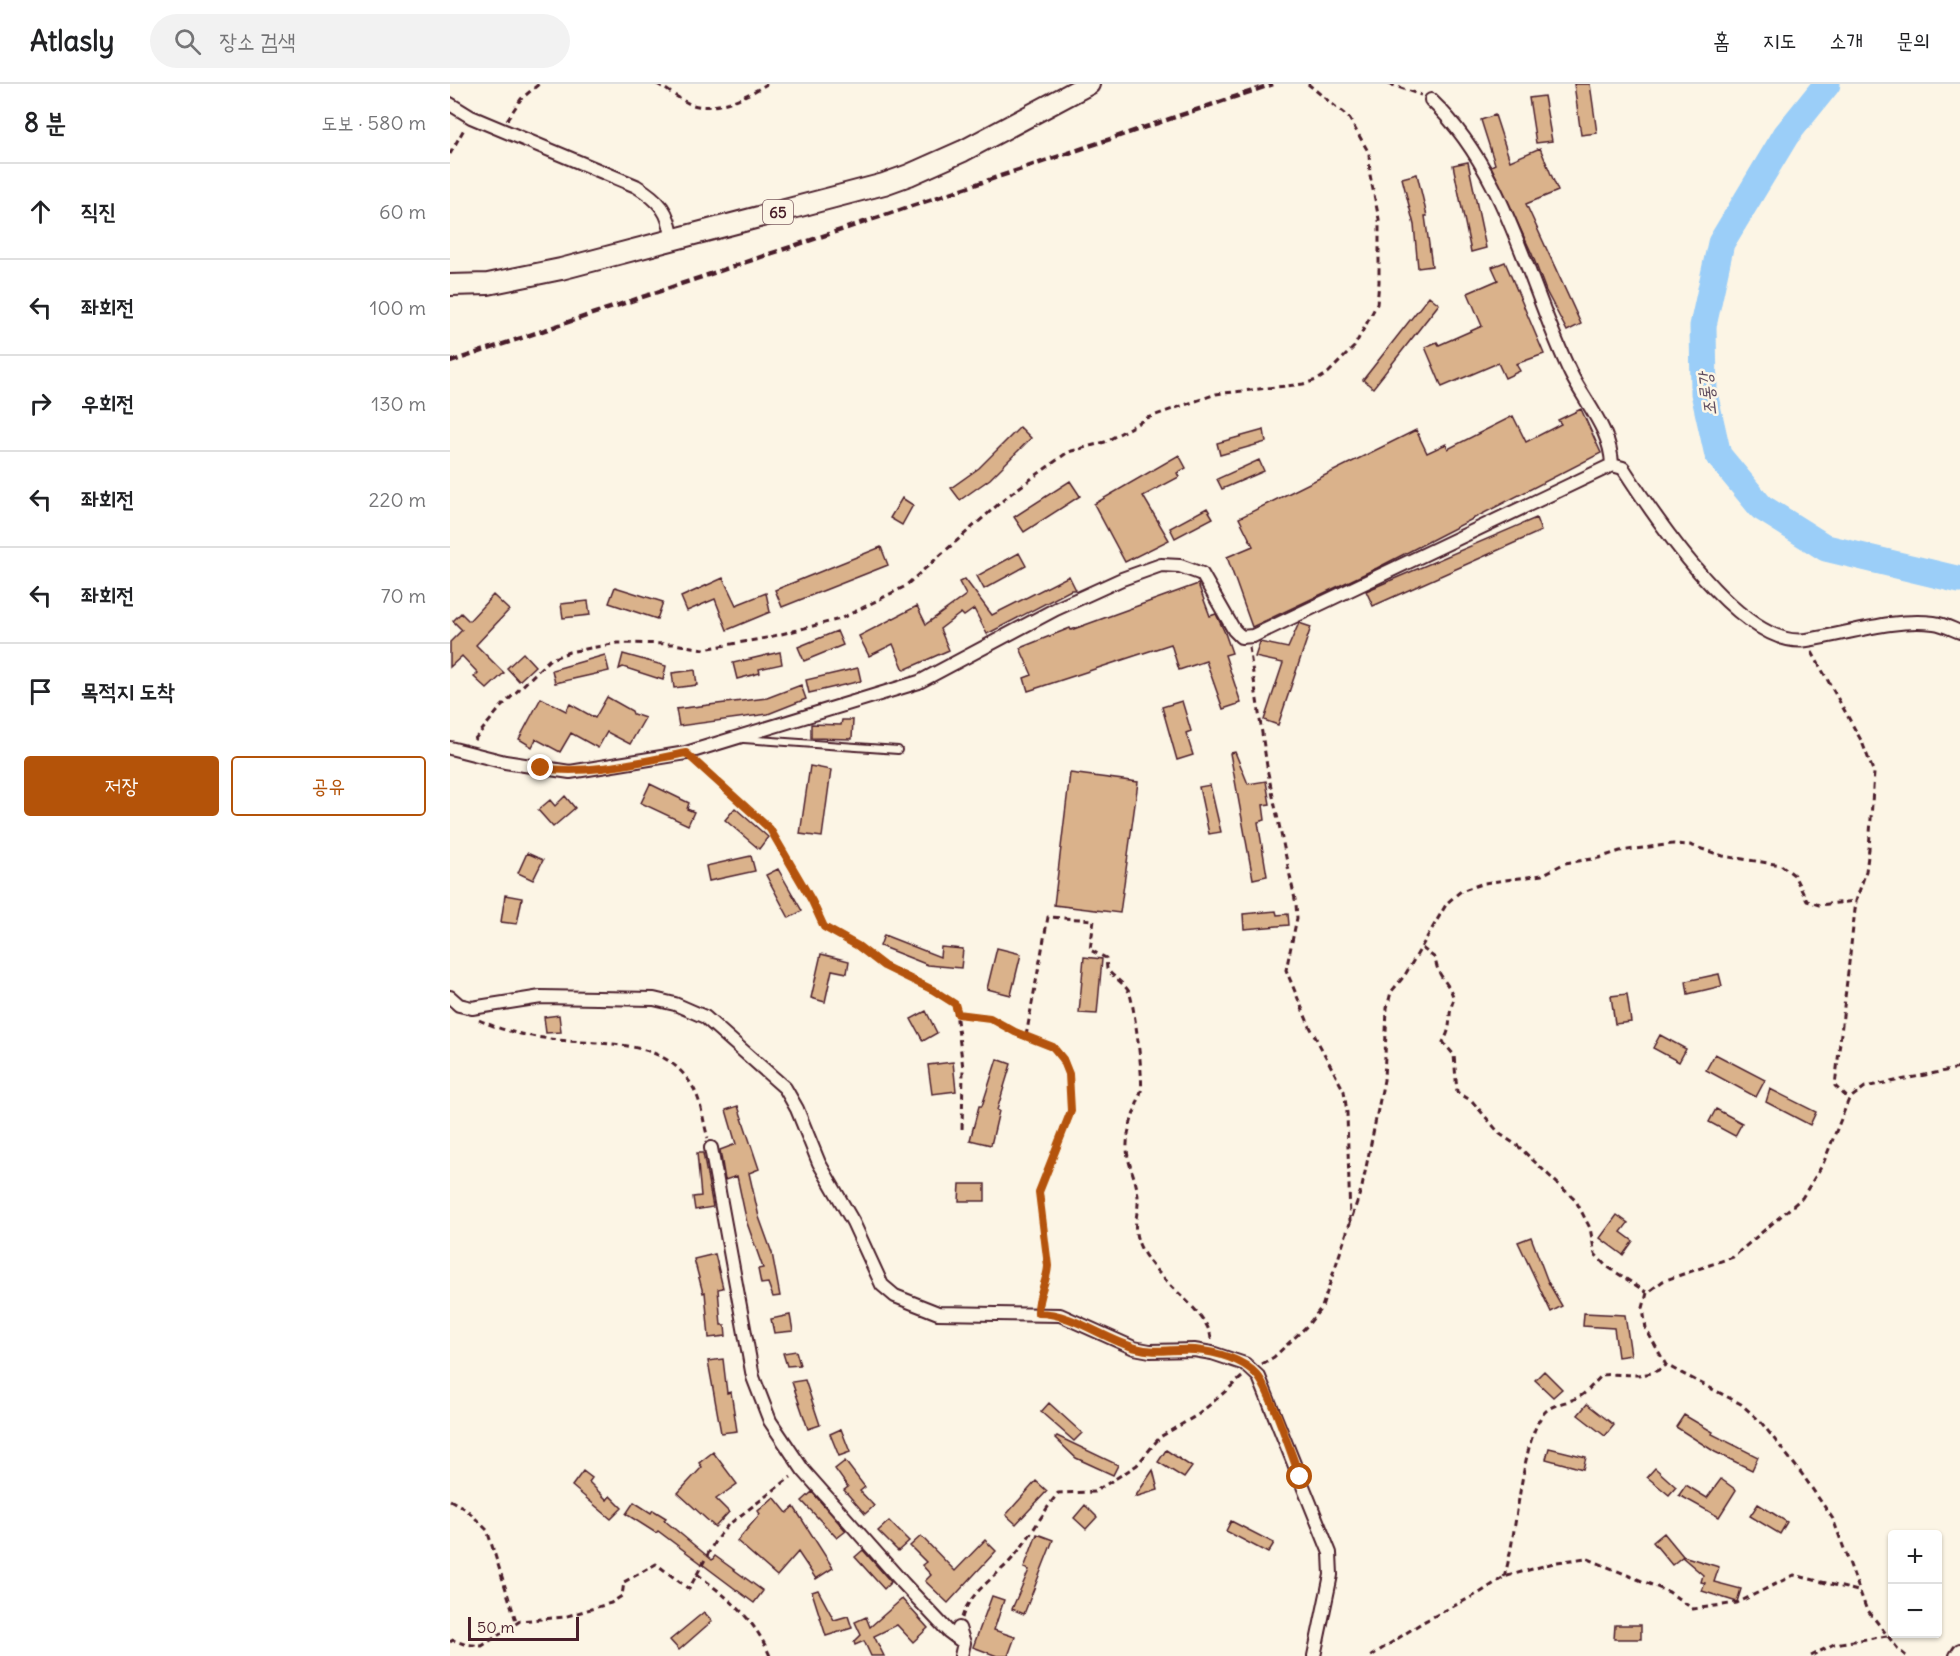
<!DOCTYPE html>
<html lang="ko">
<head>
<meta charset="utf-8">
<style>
	body { margin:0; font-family:Delius,"Poor Story",sans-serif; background:#f2f2f2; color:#202124 }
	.controls { position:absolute; right:18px; bottom:18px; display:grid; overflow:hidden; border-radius:6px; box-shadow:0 2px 4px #0004 }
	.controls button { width:54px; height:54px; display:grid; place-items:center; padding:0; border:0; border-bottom:2px solid #e0e0e0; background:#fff; color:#202124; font:30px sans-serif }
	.scale { position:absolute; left:18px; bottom:15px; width:111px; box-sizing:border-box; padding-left:6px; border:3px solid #4a1f2b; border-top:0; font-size:16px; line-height:21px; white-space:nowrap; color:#4a1f2b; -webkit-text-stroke:4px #fcf5e5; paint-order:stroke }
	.stop { position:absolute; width:18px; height:18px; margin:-14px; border:4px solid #b45309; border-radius:50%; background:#fff }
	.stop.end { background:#b45309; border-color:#fff; box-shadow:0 2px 6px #0008 }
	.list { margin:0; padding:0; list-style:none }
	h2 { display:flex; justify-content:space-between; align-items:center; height:78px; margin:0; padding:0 24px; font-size:26px }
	h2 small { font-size:20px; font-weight:400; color:#757577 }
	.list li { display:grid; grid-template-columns:39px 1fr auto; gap:18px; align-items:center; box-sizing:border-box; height:96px; padding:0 24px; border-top:2px solid #e0e0e0 }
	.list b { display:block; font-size:22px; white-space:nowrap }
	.list em { font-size:20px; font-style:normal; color:#757577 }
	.actions { display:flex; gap:12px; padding:18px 24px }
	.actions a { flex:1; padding:14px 0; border:2px solid #b45309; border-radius:6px; text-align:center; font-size:21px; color:#b45309 }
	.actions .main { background:#b45309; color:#fff }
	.icon { flex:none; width:33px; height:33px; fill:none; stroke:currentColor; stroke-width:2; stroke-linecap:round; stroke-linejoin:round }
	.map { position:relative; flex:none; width:1510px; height:1572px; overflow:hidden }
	header { display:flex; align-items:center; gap:36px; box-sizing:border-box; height:84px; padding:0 30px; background:#fff; border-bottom:2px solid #e0e0e0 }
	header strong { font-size:28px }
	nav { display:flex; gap:33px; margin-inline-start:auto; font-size:21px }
	.search { width:420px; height:54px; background:#f2f2f2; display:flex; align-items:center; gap:15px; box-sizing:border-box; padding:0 21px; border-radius:33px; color:#757577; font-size:22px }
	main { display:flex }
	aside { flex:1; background:#fff }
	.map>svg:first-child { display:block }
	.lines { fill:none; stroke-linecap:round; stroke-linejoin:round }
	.river { stroke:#9bcef8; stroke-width:27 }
	.building { fill:#dab28b; stroke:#4a1f2b; stroke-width:1.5 }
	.lane-casing { stroke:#4a1f2b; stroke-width:10 }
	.street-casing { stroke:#4a1f2b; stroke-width:16 }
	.primary-casing { stroke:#4a1f2b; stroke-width:24 }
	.path { stroke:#4a1f2b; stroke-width:3; stroke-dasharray:6 4.5; stroke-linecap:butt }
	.lane { stroke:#fcf5e5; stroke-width:6 }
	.street { stroke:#fcf5e5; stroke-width:12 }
	.primary { stroke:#fcf5e5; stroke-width:20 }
	.rail { stroke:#4a1f2b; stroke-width:4.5; stroke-dasharray:9 4.5; stroke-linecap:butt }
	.route { stroke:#b45309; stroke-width:8 }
	.labels { text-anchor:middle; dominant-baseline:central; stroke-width:5; stroke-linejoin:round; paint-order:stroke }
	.shield { fill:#fcf5e5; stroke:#7f5f63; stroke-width:1.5 }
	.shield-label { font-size:15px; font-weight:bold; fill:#4a1f2b }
	.water-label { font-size:18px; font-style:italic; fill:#5e4b5e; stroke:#fcf5e5 }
</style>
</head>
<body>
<header>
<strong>Atlasly</strong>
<div class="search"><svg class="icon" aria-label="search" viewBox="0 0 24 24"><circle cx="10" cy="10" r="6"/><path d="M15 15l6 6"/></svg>장소 검색</div>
<nav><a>홈</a><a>지도</a><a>소개</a><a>문의</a></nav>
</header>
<main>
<aside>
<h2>8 분<small>도보 · 580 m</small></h2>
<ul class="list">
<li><svg class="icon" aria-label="ahead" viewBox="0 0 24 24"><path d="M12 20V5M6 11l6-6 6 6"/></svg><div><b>직진</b></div><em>60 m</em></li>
<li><svg class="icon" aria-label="left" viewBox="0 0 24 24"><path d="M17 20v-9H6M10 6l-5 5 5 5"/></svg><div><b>좌회전</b></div><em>100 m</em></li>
<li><svg class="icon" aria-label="right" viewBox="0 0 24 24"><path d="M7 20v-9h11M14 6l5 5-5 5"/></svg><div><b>우회전</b></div><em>130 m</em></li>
<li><svg class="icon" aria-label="left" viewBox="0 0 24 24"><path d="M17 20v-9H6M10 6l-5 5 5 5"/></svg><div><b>좌회전</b></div><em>220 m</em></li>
<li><svg class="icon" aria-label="left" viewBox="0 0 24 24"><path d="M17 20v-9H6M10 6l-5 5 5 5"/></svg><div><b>좌회전</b></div><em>70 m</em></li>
<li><svg class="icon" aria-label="arrive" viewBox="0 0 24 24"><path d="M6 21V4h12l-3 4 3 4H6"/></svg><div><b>목적지 도착</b></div></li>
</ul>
<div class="actions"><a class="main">저장</a><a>공유</a></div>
</aside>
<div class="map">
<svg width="1510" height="1572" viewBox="0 0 1510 1572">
	<rect width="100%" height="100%" fill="#fcf5e5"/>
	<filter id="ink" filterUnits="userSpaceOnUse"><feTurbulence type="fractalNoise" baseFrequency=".0167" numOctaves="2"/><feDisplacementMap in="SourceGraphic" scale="12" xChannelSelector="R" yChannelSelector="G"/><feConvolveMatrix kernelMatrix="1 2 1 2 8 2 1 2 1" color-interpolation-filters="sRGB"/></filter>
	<g filter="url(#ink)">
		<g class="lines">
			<path class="river" d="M1377,0L1336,51L1271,159L1253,242L1254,309L1268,371L1311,423L1376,464L1510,496"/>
		</g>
		<path class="building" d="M1124,0H1140L1147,49L1131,51Z
			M1094,12L1102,57L1086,59L1079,14Z
			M1045,31L1060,77L1090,64L1108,107L1076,120L1131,240L1117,247L1096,207L1082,170L1041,82L1045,80L1031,36Z
			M1018,78L1036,164L1021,168L1003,81Z
			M967,90L977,132H975L982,182L968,184L964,141L952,94Z
			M1055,178L1094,270L1066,280L1070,287L1055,294L1048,279L992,303L975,263L987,258L989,261L1032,242L1018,209L1048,196L1042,183Z
			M979,212L989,220L923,304L913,296Z
			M1131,325L1151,369L927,484L802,543L777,473L803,462L789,434L966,346L977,369L996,360L998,365L1063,332L1076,358L1111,340L1108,336Z
			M570,343L581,354L540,395L510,416L501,404L529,384Z
			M814,346L816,358L770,371L767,359Z
			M729,371L736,384L727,389L729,393L693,412L719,456L675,478L644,420Z
			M809,376L814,387L772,405L767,395Z
			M620,397L630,412L574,448L564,433Z
			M452,414L463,421L452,441L440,434Z
			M757,424L763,434L725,454L720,444Z
			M1086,434L1091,447L923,522L916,507Z
			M431,463L438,481L332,523L325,506Z
			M569,469L576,482L534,505L527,492Z
			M619,492L626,506H621L537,550L524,525L514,532L511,529L490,545L499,566L454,586L443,560L419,572L409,552L467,522L476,540L516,511L509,498L515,495L542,531Z
			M273,494L286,521L316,509L320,528L277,546L265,515L237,527L231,513Z
			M748,500L760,532L766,530L775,549L782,569L775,571L791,619L773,625L756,577L729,586L721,560L578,607L574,594L582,591L570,564L620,544L621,546Z
			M165,503L213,518L207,535L159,519Z
			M43,511L59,526L26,561L54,589L37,605L24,593L28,589L12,572L0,583V558L12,546L3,537L11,529L19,537Z
			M138,517L140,531L113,534L111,520Z
			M849,539L861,543L828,641L814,636L833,579L805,573L810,558L838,564Z
			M387,547L393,561L354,577L348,563Z
			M330,568L332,580L309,585L310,589L287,595L283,579Z
			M73,569L85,582L69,597L57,584Z
			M173,570L216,582L213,596L173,583L169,585Z
			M155,571L159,587L105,599L102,586Z
			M408,584L411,597L359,609L356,596Z
			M245,586L247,601L224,604L222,589Z
			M351,601L356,615L318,630L229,642L226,625L317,614Z
			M157,613L182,627L183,630L195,634L180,660L157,648L148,664L121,649L110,668L86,655L82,663L69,655L91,614L116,627L120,620L145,634Z
			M732,617L741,647L736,649L743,671L727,676L712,623Z
			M392,636H403L402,655L361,654V640L391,641Z
			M785,668L798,700L816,697L820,720L813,721L815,736L808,738L817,792L803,795L780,669Z
			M360,682L381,686L372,753L350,750Z
			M620,689L688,698L670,829L604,821Z
			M200,700L239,719L237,725L244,728L238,741L191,719Z
			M760,701L771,748L759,750L749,703Z
			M115,712L125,724L103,743L88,726L100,716L105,722Z
			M285,724L318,753L309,765L275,736Z
			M77,769L93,776L83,796L68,789Z
			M301,772L305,787L259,797L256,782Z
			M328,785L352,827L339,834L316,791Z
			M55,811L72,814L67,840L51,838Z
			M826,827L827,831L838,830L839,841L794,845L793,830Z
			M434,851L490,873L491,863L513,865L511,884L478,881L430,862Z
			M547,864L571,870L561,911L537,905Z
			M371,870L399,877L397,889L382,886L375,918L361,914Z
			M634,873L652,875L647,930L629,929Z
			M1269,890L1272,902L1238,910L1236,897Z
			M1177,910L1181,938L1165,940L1161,912Z
			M476,927L487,949L473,957L461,935Z
			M109,931L111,948L96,949L94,933Z
			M1210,951L1236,965L1229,978L1203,964Z
			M1265,970L1315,996L1306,1013L1256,986Z
			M547,975L561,980L547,1026L549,1027L541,1061L520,1056L529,1022H532Z
			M503,978L506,1007L482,1010L478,981Z
			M1320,1005L1366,1028L1360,1041L1316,1018Z
			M288,1022L309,1085L299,1089L309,1133L322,1169L330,1212L323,1213L318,1199L311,1200L308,1185L313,1184L297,1139L287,1092L275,1096L270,1066L286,1060L276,1026Z
			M1266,1025L1292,1039L1285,1052L1259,1038Z
			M247,1069H253L263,1123L245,1126L243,1113L251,1112Z
			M510,1100H535V1117H509Z
			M1167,1131L1178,1139L1171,1148L1183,1157L1173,1171L1150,1154Z
			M1081,1153L1098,1198L1112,1222L1101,1228L1068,1158Z
			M265,1170L273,1204L268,1205L271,1241H275L276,1252L259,1254L255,1208L253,1209L244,1175Z
			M1134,1229L1175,1231L1181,1271L1168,1273L1164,1244L1133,1242Z
			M340,1231L343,1247L324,1249L321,1235Z
			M346,1267L350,1281L337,1282L333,1269Z
			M273,1275L277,1309L281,1308L287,1347L271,1349L258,1277Z
			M1094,1287L1112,1305L1103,1313L1085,1296Z
			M355,1296L370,1341L358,1345L342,1298Z
			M599,1319L632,1349L624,1357L591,1328Z
			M1137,1320L1164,1341L1155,1352L1128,1331Z
			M1234,1331L1263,1348L1262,1350L1308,1373L1302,1386L1265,1368L1226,1343Z
			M391,1345L400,1368L389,1372L380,1350Z
			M607,1352L668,1381L663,1391L626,1374L605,1354Z
			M1099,1364L1136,1373L1133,1385L1096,1375Z
			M716,1366L742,1383L734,1394L708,1378Z
			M263,1368L287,1400L266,1415L279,1428L265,1443L228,1409L252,1383L249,1379Z
			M395,1377L415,1403L410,1407L424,1422L415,1430L394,1406L398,1403L385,1385Z
			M1205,1384L1226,1403L1219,1411L1197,1393Z
			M703,1386L708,1406L685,1413Z
			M133,1387L142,1394L139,1398L157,1416L160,1412L172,1424L161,1435L122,1402Z
			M1271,1395L1286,1406L1269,1433L1229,1411L1236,1401L1257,1414Z
			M586,1397L597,1407L566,1440L556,1431Z
			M362,1408L396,1447L387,1454L352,1417Z
			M324,1413L337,1429L344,1423L383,1484L366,1495L348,1468L327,1492L287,1457L310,1430L308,1427Z
			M184,1418L201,1429L203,1426L216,1434L214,1436L262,1476L265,1472L313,1507L304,1519L208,1447L206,1449L176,1430Z
			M1308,1420L1337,1438L1330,1450L1300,1432Z
			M635,1421L647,1433L636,1445L624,1434Z
			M439,1437L459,1457L448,1467L428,1447Z
			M781,1437L824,1459L818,1469L776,1447Z
			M1214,1449L1233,1472L1269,1483L1264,1498L1291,1505L1287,1518L1252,1507L1255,1499L1251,1498L1253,1491L1232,1473L1222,1481L1203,1458Z
			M587,1450L603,1456L574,1530L562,1525L579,1486L574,1484Z
			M471,1452L505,1487L535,1456L546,1467L498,1519L475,1497L481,1491L472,1481L476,1478L460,1462Z
			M413,1466L441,1498L434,1505L405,1473Z
			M368,1506L384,1536L398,1532L402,1544L376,1552L362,1508Z
			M542,1512L554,1516L544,1546L565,1553L558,1572H547L523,1563Z
			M452,1515L478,1544L463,1558L447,1541L424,1552L434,1572H421L414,1557L405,1561L404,1558L411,1551L405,1538L416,1533L420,1543Z
			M254,1528L262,1537L229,1566L220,1556Z
			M1165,1541H1191V1555H1164Z"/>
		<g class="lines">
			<defs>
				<path id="lane" d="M294,655L448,666"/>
				<path id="street" d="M981,16C1057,88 1077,199 1121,290C1136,320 1161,346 1162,381
					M0,20L21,33L186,102C209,116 220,128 222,155
					M0,664L55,678L120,688L236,669L469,598L606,525L672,495L711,481L730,482L752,490L784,546L791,553L803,552L1162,381L1173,384C1204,432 1292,566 1357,556C1398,550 1442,534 1484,539C1493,540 1502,545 1510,548
					M0,913L9,921L22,924L91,913L204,915L225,920L255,933L335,1004L347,1025L369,1079L403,1138L432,1201L445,1212L488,1229L610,1231L684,1264L700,1267L744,1266L762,1269L795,1280L809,1293L880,1469L881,1491L864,1572
					M261,1064L303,1293L320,1337L353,1386L453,1499L498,1547L514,1559
					M509,1544L514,1559L511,1572
					M1506,1572L1510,1566"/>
				<path id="primary" d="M0,201L38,200L111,185L434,100L459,91L513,67L639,0"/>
			</defs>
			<use href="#lane" class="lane-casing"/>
			<use href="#street" class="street-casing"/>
			<use href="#primary" class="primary-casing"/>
			<path class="path" d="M207,0C218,6 229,15 240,20C264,29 297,12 317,0
				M939,0L971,11
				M57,36L71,15L89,0
				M0,70L14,45
				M799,563L818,689L846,820L847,834L836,886L859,941L894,1007L897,1029L900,1137
				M1362,568L1412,658L1424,689L1419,765L1416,787L1406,817L1385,1002L1399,1015
				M24,656L51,623L99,576L119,568L168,559L224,560L254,565L316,554L390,535L454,503L559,411L618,368L655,358L697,334L766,310L853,300L867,296L878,289L904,263L927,220L929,198V135L920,91L919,69L899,34L858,0
				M246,679L320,745L362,817L373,842L408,862L434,882L461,894L505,920L513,984L512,1049
				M972,864L985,874C988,895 998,896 1004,915C996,933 1004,940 993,958L1004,971L1007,1008L1022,1017L1050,1050L1068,1062L1126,1117L1140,1144L1145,1170L1155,1181L1196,1208
				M508,930L540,934L565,948L603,963L613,975L619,990L621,1027L589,1108L598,1182C597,1195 590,1204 588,1217
				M29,936C54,948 82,953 109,956C158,962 215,953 244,1005C252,1020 253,1038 258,1054
				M576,952L598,833L644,836L640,866L656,874L657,885C663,893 675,900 679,908C684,917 694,998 691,1007C686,1025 678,1041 677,1060C676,1079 687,1094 688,1113C689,1125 684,1137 686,1149C692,1190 759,1223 761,1255
				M812,1280L824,1273L857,1242L872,1223L912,1103L934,996L937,924L941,908L955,891L997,819L1011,807L1034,799L1092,791L1115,779L1149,774L1170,767L1223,760L1240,761L1273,772L1331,781L1344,791L1357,817L1369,821L1406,817
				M0,1416L16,1425L37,1446L67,1540
				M247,1490C280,1516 303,1532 320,1572
				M1054,1493C1067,1456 1071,1353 1095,1328C1105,1318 1121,1319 1132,1311C1139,1306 1146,1297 1152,1291C1174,1288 1197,1297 1216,1281
				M512,1534C519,1507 550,1491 566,1470C581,1452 593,1428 608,1409L644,1408L673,1390L687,1381L710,1353L749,1330L792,1293
				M0,1558L3,1556L14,1560L32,1562L70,1537L114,1533L161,1519L172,1512L174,1498L206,1480L239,1505L265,1457L278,1441L341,1393
				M921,1572L973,1538L1031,1508L1054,1493L1107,1478L1136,1474L1219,1508L1243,1525L1287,1519L1344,1491L1408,1507
				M1361,1572L1384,1560L1437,1552
				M1456,1572L1448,1565L1416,1524L1383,1435L1352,1390L1310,1337L1291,1320L1216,1281L1196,1245L1193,1224L1197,1209L1213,1197L1283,1173L1352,1114L1373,1080L1399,1015L1415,1003L1510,984"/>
			<use href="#lane" class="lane"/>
			<use href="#street" class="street"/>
			<use href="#primary" class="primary"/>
			<path class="rail" d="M0,278L823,0"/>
		</g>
	</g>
	<g class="lines" filter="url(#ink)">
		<path class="route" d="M91,684C140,691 188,678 236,669L320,745L362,817L374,843L408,862L434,882L483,906L505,920L508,930L540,934L565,948L603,963L613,975L619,990L621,1027L589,1108L598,1182C597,1199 587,1211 588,1229C623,1229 653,1255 686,1264C706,1270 725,1264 745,1266C766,1268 793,1275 807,1291C821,1307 841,1370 850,1393"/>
	</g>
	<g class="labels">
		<rect class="shield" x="313" y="116" width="30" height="24" rx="4.5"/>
		<g class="shield-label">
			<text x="328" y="128">65</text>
		</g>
		<g class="water-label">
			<text transform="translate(1257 310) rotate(-97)">조롱강</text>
		</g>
	</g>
</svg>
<div class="controls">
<button>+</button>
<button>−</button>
</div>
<div class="scale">50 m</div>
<div class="stop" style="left:850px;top:1393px"></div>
<div class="stop end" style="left:91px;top:684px"></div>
</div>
</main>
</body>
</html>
